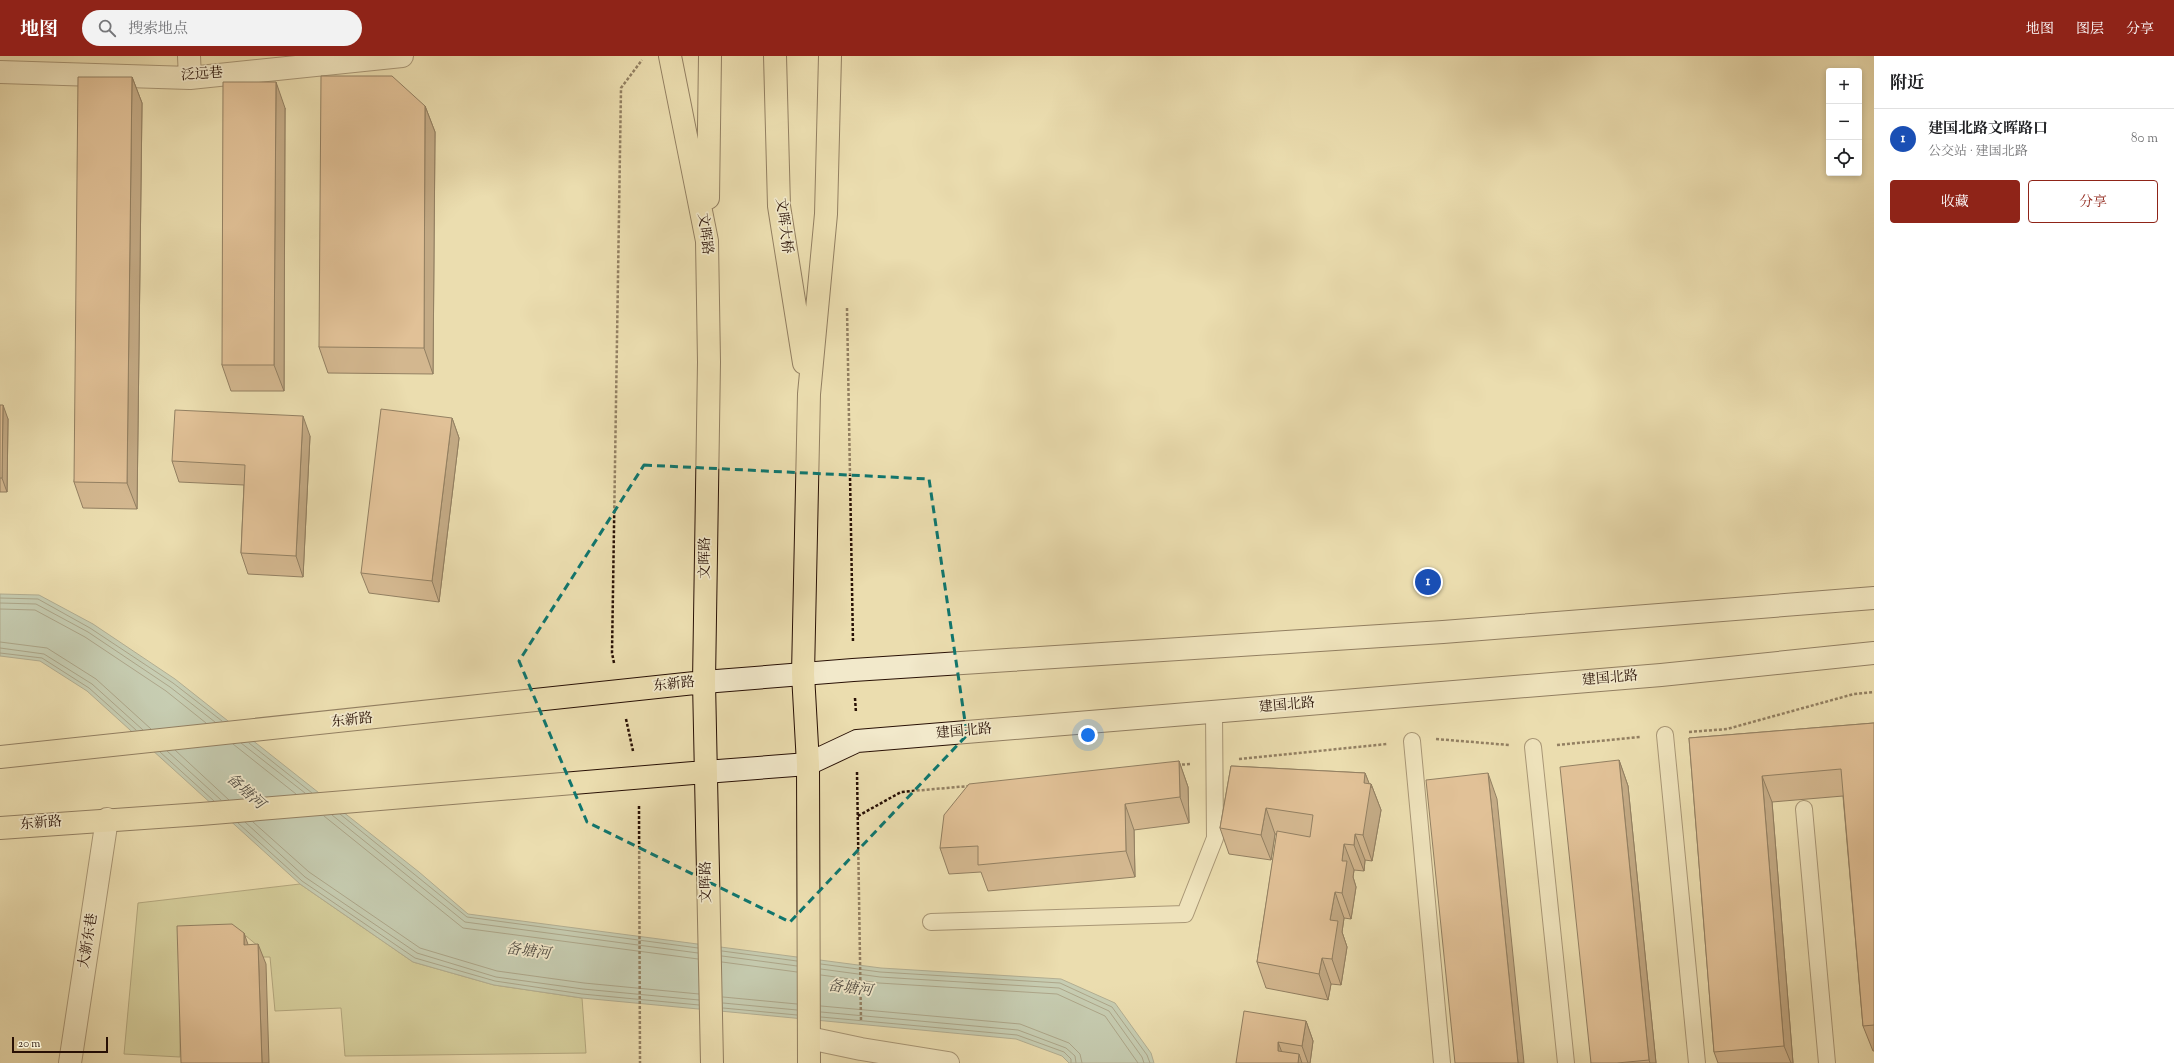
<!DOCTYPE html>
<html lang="zh">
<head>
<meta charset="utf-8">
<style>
	body { margin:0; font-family:"Sorts Mill Goudy","Noto Serif SC",serif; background:#f2f2f2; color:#202124 }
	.controls { position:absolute; right:12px; top:12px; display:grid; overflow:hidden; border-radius:4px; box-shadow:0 2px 6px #0003 }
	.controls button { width:36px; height:36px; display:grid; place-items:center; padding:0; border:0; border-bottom:1px solid #e0e0e0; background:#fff; color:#202124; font:20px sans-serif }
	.scale { position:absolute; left:12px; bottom:10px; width:96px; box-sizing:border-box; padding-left:4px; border:2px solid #281005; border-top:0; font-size:11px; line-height:14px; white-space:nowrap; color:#281005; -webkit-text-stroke:3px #f2e9cb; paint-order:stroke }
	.you { position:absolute; left:1088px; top:679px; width:14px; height:14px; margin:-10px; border:3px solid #fff; border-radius:50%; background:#1a73e8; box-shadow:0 0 0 6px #1a73e833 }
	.badge { display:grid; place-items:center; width:26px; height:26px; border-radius:50%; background:#8f2418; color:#fff; font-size:13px; font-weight:700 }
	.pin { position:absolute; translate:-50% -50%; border:2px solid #fff; box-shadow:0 1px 4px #0006 }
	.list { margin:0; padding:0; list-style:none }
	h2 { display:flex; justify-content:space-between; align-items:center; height:52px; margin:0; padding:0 16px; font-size:17px }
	h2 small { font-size:13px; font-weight:400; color:#757577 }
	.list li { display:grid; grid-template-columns:26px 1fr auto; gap:12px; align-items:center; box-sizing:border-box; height:60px; padding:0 16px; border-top:1px solid #e0e0e0 }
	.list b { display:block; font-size:15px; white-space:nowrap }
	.list p { margin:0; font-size:13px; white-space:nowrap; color:#757577 }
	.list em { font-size:13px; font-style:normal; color:#757577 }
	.actions { display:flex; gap:8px; padding:12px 16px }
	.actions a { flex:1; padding:9px 0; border:1px solid #8f2418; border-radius:4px; text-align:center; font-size:14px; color:#8f2418 }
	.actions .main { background:#8f2418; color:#fff }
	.icon { flex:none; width:22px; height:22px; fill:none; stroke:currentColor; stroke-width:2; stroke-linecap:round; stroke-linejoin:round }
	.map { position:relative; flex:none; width:1874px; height:1007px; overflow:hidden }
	header { display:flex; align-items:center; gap:24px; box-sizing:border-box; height:56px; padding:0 20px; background:#8f2418; color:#fff }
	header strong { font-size:19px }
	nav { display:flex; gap:22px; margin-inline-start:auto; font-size:14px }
	.search { width:280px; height:36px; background:#f2f2f2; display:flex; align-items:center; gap:10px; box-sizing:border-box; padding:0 14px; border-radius:22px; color:#757577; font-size:15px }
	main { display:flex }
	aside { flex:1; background:#fff }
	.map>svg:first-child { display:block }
	.green { fill:#bcbf87; stroke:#726846 }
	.water { fill:#9cbab5; stroke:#6e766f }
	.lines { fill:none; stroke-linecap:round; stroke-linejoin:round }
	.shore { stroke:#62655d; stroke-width:1 }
	.lane-casing { stroke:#594330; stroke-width:18 }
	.street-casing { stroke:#594330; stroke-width:24 }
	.secondary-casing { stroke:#281005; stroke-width:24 }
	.primary-casing { stroke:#281005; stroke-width:24 }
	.path { stroke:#281005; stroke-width:2.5; stroke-dasharray:3 2; stroke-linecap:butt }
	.lane { stroke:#f2e9cb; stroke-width:16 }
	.street { stroke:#f2e9cb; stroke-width:22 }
	.secondary { stroke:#f2e9cb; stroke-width:22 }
	.primary { stroke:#ebddaf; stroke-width:22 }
	.wall { fill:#b68a69; stroke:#281005 }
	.shaded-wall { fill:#947055; stroke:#281005 }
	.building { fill:#d4a07a; stroke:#281005 }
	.marked { fill:none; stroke:#0f766e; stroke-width:3; stroke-dasharray:8 5; stroke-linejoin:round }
	.labels { text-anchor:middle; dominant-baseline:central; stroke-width:3.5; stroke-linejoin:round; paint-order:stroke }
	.street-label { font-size:14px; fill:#281005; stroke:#f2e9cb }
	.water-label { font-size:15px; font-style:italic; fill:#514c43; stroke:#f2e9cb }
</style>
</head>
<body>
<header>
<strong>地图</strong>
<div class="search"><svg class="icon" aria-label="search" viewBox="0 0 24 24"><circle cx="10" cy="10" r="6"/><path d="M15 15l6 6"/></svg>搜索地点</div>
<nav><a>地图</a><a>图层</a><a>分享</a></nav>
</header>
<main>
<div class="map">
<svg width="1874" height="1007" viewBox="0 0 1874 1007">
	<rect width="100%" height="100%" fill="#ebddaf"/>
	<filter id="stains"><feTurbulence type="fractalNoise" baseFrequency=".005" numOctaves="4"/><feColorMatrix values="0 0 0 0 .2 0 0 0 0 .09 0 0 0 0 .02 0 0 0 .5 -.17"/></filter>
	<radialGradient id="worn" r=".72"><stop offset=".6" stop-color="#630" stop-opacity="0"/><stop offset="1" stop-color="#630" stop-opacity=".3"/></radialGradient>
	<path class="green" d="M300,828L413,906L494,929L582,942L586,997L345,1000L341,952L275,955L270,901H258V890L246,880L180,887V1001L124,998L138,847Z"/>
	<path class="water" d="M0,538L39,539L93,568L175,623L419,816L468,858L881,912L1061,923L1115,947L1151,997L1154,1007H1069L1062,1000L1016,983L582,942L494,929L413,906L300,828L87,635L40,605L0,600Z"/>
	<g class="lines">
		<path class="shore" d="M0,542L38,543L90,572L173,627L222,665
			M0,547L36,548L88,576L170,631L215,666
			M0,553L35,554L85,581L166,635L206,667
			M0,586L47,592L96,623L151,673
			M0,592L44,598L92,628L143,674
			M0,597L42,602L89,632L136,674
			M241,687L305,737
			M249,687L312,737
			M233,688L296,738
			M175,694L229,744
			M167,695L221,744
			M160,696L214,745
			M340,758L467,861L698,892
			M332,759L465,866L698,897
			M324,760L463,872L698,903
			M245,766L305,821L417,897L496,921L583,933L699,944
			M253,766L309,816L420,892L497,915L584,927L699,938
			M238,767L302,825L415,902L495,925L582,938L699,949
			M722,895L797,905
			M722,900L797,910
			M722,906L797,916
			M821,908L880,916L1060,927L1112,951L1147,999L1150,1007
			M821,913L880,921L1059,932L1109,955L1142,1001L1144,1007
			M821,919L879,927L1057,938L1105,960L1138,1007
			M723,941L797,948
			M723,947L797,954
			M821,950L1020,968L1069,987L1080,998L1082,1007
			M723,952L797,959
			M821,956L1018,974L1066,992L1075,1000L1076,1007
			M821,961L1017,979L1064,996L1071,1003V1007"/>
		<defs>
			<path id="lane" d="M1665,679L1697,1007
				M1412,685L1442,1007
				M1533,691L1566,1007
				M1804,753L1827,1007
				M931,866L1185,858L1215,782L1214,656"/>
			<path id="street" d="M189,0L190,22
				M0,16L190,22L402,0
				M809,982L861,993L948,1007
				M70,1007L107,763"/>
			<path id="secondary" d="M704,626L853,614L1443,576L1874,542
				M705,716L808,708L857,685L1661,619L1874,597"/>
			<path id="primary" d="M670,0L707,185L709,306L704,626L712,1007
				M775,0L779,150L804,307
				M708,142L710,0
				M0,701L704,626
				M0,772L201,758L705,716
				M809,1007L808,708L803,618L809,338L826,158L830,0"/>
		</defs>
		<use href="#lane" class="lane-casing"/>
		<use href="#street" class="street-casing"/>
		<use href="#secondary" class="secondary-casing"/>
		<use href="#primary" class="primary-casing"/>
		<path class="path" d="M847,252L853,587
			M614,607L612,597L621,32L642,4
			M855,642L856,657
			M626,663L633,695
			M1689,676L1727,673L1854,638L1874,636
			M1436,683L1509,689
			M1557,689L1640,681
			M1239,703L1387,688
			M1177,709L1190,708
			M857,716L861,965
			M639,750L640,1007
			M858,760L901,736L969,730"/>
		<use href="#lane" class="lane"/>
		<use href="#street" class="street"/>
		<use href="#secondary" class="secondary"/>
		<use href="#primary" class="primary"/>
	</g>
	<path class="wall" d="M132,21L142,47L137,453L83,452L74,426Z
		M425,50L435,76L433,318L328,317L319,291Z
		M285,52L284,335H231L222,309Z
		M0,349L8,363L7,436H0Z
		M452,362L459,382L439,546L369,537L361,517Z
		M310,380L303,521L248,518L241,497L244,429L179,426L172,405Z
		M1874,667V995H1873L1863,970L1843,740L1772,746L1793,1007H1718L1714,996L1689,682Z
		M1619,704L1628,730L1656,1007H1591Z
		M1179,705L1188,731L1189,767L1134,774L1135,821L988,835L981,816L949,818L940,792Z
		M1231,710L1365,717L1369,728H1371L1381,754L1372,805L1365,804L1364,815L1354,814L1353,821L1356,831L1351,863L1344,862L1342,876L1347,891L1341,929L1331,928L1328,944L1266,932L1257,906L1277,778H1275L1271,804L1229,798L1220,772Z
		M1306,965L1313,985L1310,1007H1236Z"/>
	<path class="shaded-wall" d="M132,21L142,47L137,453L127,427Z
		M276,26L285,52L284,335L274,309Z
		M425,50L435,76L433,318L424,292Z
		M3,349L8,363L7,436L2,422Z
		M303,360L310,380L303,521L296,500Z
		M452,362L459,382L439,546L432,525Z
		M1619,704L1628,730L1656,1007H1650L1649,1004Z
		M1179,705L1188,731L1189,767L1180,741Z
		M1365,717L1371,732V728L1381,754L1372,805L1363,779L1364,727Z
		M1488,717L1497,743L1524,1007H1518Z
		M1762,720L1772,746L1793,1007H1791L1784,990Z
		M1125,748L1134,774L1135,821L1126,795Z
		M1266,752L1275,778L1271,804L1261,779Z
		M1355,778L1365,804L1364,815L1354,789Z
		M1344,788L1354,814L1353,821L1356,831L1351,863L1342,837V805Z
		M1335,836L1344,862L1342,876L1347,891L1341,929L1332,903L1330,864Z
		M244,877L251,897L244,889Z
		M258,888L266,908L269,1007H262Z
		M1322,902L1331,928L1328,944L1319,918Z
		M1306,965L1313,985L1310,1007H1308L1302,990Z
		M1278,986L1286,1007L1278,995Z
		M1299,998L1302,1007H1298Z"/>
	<path class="building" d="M321,20H392L425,50L424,292L319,291Z
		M78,21H132L127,427L74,426Z
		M223,26H276L274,309H222Z
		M0,349H3L2,422H0Z
		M381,353L452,362L432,525L361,517Z
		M175,354L303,360L296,500L241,497L245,409L172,405Z
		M1874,667V969L1863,970L1841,713L1762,720L1784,990L1714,996L1689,682Z
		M1619,704L1649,1004L1617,1007H1591L1560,711Z
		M1179,705L1180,741L1125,748L1126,795L978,809V790L940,792L944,759L969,728Z
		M1231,710L1365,717L1364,727L1371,728L1363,779L1355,778L1354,789L1344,788L1342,805H1347L1342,837L1335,836L1330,864L1338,865L1332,903L1322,902L1319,918L1257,906L1277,775L1310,781L1313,759L1266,752L1261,779L1220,772Z
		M1488,717L1518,1007H1455L1426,724Z
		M232,868L244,877V889L258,888L262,1007H181L177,870Z
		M1244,955L1306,965L1302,990L1278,986V995L1299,998L1298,1007H1236Z"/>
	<path d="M0 0H1874V1007H0ZM644,409L929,423L967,679L790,866L587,766L519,605Z" fill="#ebddaf" fill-opacity=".55" fill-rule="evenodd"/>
	<path class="marked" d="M644,409L929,423L967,679L790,866L587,766L519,605Z"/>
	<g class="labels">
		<g class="street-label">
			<text transform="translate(202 19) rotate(-4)">泛远巷</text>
			<text transform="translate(783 170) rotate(83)">文晖大桥</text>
			<text transform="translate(704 178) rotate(83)">文晖路</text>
			<text transform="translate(706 502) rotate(-89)">文晖路</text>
			<text transform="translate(1610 623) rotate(-5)">建国北路</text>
			<text transform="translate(674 629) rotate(-6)">东新路</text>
			<text transform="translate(1287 650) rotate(-5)">建国北路</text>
			<text transform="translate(352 665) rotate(-6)">东新路</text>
			<text transform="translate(964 676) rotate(-5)">建国北路</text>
			<text transform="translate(41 768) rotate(-5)">东新路</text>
			<text transform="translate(707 826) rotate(-91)">文晖路</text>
			<text transform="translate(89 885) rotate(-81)">大新东巷</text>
		</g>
		<g class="water-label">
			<text transform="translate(245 736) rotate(42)">备塘河</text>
			<text transform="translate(528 896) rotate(7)">备塘河</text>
			<text transform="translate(850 933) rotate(7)">备塘河</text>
		</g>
	</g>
	<rect width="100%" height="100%" filter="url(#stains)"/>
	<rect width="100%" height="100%" fill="url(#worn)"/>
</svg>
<div class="controls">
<button>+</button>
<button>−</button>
<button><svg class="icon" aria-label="locate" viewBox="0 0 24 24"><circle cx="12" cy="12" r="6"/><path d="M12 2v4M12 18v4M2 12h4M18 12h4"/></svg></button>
</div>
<div class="scale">20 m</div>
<div class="you"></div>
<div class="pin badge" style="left:1428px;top:526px;background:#1a4fb4">1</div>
</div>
<aside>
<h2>附近<small></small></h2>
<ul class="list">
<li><span class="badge" style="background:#1a4fb4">1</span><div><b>建国北路文晖路口</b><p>公交站 · 建国北路</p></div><em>80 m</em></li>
</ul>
<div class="actions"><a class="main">收藏</a><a>分享</a></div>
</aside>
</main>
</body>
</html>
